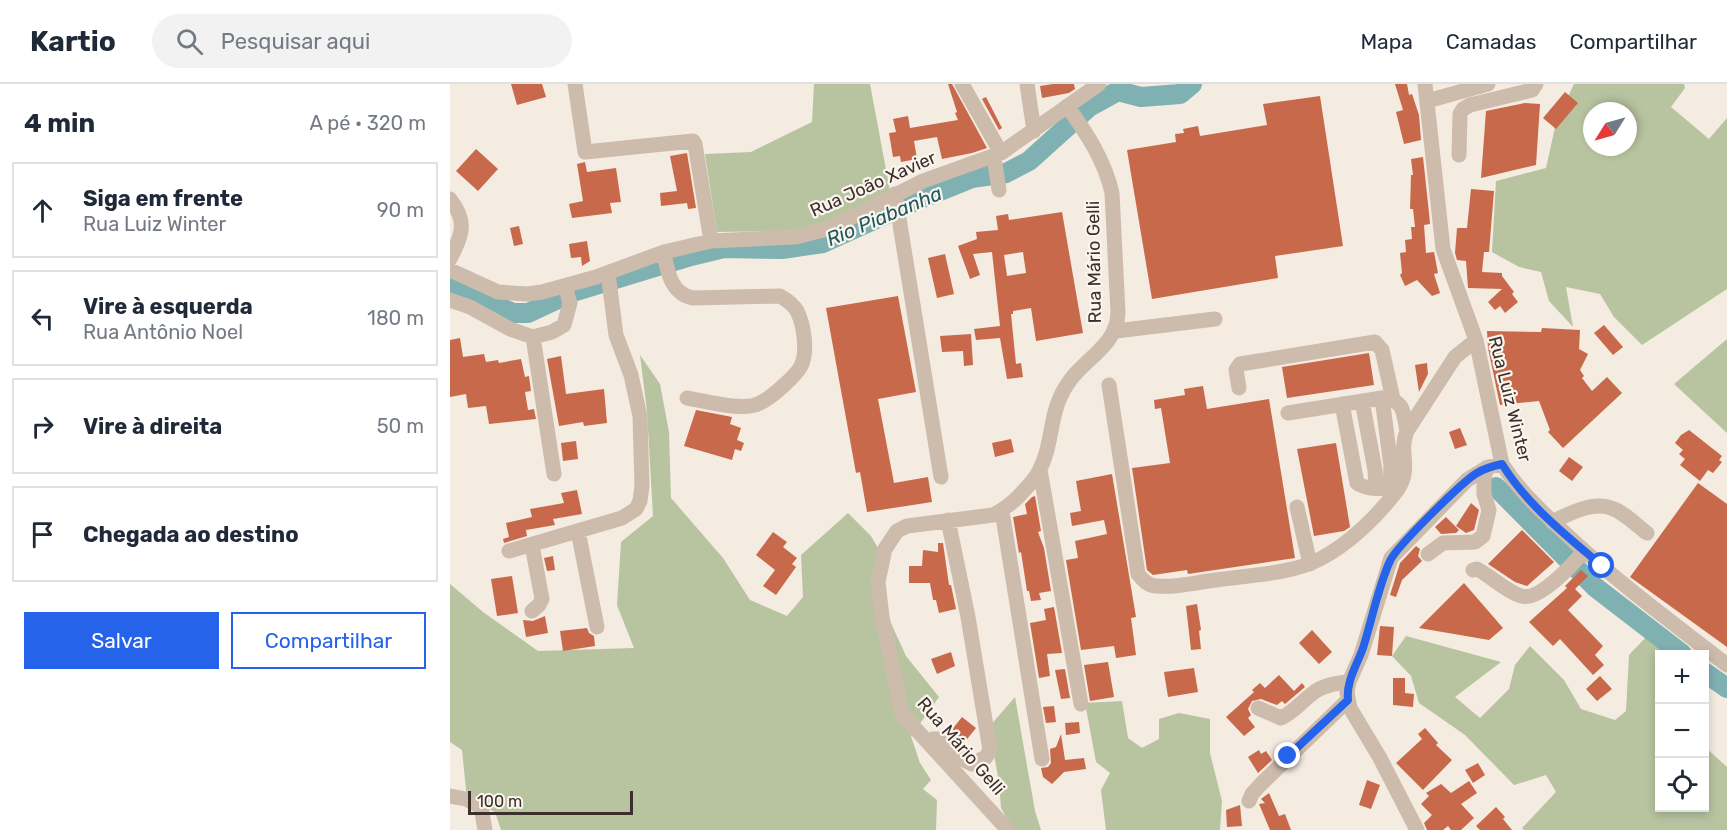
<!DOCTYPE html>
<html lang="pt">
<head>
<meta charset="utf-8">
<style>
	body { margin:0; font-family:Rubik,sans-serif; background:#f2f2f3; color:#1f2937 }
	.controls { position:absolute; right:18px; bottom:18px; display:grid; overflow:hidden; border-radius:0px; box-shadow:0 3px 9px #0003 }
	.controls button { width:54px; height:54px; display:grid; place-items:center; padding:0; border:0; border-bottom:2px solid #e0e1e3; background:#fff; color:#1f2937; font:30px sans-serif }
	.compass { position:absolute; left:1133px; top:18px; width:54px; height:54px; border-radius:50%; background:#fff; box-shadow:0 3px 9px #0003; rotate:233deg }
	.scale { position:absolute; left:18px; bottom:15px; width:165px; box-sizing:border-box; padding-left:6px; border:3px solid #3b302b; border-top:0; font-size:16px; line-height:21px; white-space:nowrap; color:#3b302b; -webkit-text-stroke:4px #fbf5ee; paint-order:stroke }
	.stop { position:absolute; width:18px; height:18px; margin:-14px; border:4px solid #2563eb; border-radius:50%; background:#fff }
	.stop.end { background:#2563eb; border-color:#fff; box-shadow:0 2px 6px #0008 }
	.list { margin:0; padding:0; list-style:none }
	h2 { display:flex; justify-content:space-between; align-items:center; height:78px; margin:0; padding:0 24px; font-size:26px }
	h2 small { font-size:20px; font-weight:400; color:#747a83 }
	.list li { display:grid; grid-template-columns:39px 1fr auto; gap:18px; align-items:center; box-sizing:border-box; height:96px; margin:0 12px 12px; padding:0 12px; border:2px solid #e0e1e3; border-radius:0px }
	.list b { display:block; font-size:22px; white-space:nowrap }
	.list p { margin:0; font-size:20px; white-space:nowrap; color:#747a83 }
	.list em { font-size:20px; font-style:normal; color:#747a83 }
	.actions { display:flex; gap:12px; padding:18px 24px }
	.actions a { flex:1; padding:14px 0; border:2px solid #2563eb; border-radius:0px; text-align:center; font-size:21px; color:#2563eb }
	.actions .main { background:#2563eb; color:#fff }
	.icon { flex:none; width:33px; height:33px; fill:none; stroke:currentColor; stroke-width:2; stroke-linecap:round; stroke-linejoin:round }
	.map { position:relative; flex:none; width:1277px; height:746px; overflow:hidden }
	header { display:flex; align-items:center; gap:36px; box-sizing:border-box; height:84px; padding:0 30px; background:#fff; border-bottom:2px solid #e0e1e3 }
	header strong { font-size:28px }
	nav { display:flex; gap:33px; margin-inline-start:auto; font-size:21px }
	.search { width:420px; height:54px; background:#f2f2f3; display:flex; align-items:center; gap:15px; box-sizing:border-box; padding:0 21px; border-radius:33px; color:#747a83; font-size:22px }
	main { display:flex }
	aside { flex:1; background:#fff }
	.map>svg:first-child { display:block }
	.green { fill:#b8c4a0; fill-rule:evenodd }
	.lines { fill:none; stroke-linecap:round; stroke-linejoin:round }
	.river { stroke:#7fb0b2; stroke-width:20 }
	.building { fill:#c8694b; fill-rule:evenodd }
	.minor { stroke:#cdbbac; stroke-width:15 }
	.route { stroke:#2563eb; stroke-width:8 }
	.labels { text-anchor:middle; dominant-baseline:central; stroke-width:4.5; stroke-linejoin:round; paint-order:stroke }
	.street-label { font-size:18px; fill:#3b302b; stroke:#fbf5ee }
	.water-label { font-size:20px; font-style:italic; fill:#1f5a5e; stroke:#fbf5ee }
</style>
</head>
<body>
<header>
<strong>Kartio</strong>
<div class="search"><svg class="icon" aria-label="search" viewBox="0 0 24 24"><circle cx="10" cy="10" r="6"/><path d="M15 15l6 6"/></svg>Pesquisar aqui</div>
<nav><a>Mapa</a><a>Camadas</a><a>Compartilhar</a></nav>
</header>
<main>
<aside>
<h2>4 min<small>A pé · 320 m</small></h2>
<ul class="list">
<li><svg class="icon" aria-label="ahead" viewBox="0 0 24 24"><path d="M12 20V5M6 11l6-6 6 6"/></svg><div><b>Siga em frente</b><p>Rua Luiz Winter</p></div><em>90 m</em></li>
<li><svg class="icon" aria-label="left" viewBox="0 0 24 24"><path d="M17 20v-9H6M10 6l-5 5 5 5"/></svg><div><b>Vire à esquerda</b><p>Rua Antônio Noel</p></div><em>180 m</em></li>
<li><svg class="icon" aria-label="right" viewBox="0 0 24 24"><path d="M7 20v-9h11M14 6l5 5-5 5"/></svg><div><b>Vire à direita</b></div><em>50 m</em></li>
<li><svg class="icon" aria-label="arrive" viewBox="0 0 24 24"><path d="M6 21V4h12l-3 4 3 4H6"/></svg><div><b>Chegada ao destino</b></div></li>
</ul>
<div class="actions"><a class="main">Salvar</a><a>Compartilhar</a></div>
</aside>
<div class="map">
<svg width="1277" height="746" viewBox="0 0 1277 746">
	<rect width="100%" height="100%" fill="#f4ebe1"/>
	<path class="green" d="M364,0H420L440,107L379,137L341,147L267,148L255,70L301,68L362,38Z
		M1124,0H1234L1235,4L1221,23L1259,55L1277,34V205L1192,261L1164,233L1150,210L1116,203L1123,243L1099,217L1091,188L1069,183L1042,168L1046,97L1096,84L1106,39ZM1142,27H1178V63H1142Z
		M1277,255V349L1224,300Z
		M190,271L210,300L219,348L221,414L273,474L300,516L337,532L353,513L351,471L398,429L421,452L435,476L429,513L456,572L489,613L461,652L470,679L481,696L473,705L487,716L486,746H51L45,728L17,715L12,666L0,658V500L33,528L88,567L184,564L167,521L171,458L203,432L197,327Z
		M1198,551L1225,568L1226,570H1210V724H1254L1255,663L1277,683V746H1074L1072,744L1106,708L1096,691L1064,701L1015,651L969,619L961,592L942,572L956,552L1051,578L1005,613L1030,634L1059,605L1065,581L1080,562L1114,596L1131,625L1165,636L1176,627L1179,571Z
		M565,613L585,727L591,746H563L551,724L549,698L539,643Z
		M672,617L678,654L692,664L709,655V635L729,629L760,635V669L772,717L770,746H656L651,706L660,689L646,678L635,619Z"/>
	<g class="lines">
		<path class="river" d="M0,202L63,229H78L123,208L241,172L274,164L332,165L373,159L468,116L522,94L556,89L579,77L639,23L668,7L691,13L730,10L742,0
			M1046,403L1145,503L1232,570
			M1254,588L1277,604"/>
	</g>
	<path class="building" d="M61,0H92L96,13L67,21Z
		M498,0H502L537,64L522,69L492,75L487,53L464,57L467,75L451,78L450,72L443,73L439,49L446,48L443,35L458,32L460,44L508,36L505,29L507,28Z
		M603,0H624L625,5L619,9L592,14L590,2Z
		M945,0H957L959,11L962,10L969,31L971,56L954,60L946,28L953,26Z
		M1115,8L1128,19L1106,45L1093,34Z
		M870,12L893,162L825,172L828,194L702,215L677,66L726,58L725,50L734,49L733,45L748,42L750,52L817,41L813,20Z
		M536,13L552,44L549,46L532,15Z
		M1075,19L1090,20L1086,81L1031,94L1036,27Z
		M26,65L48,85L28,107L6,87Z
		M237,69L246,124L238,125L237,119L211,122L210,109L227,107L220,72Z
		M973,73L979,129L980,140L974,141L976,169L984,168L988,189L984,190L990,209L982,212L967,196L955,202L950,191L952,189L950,169L956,168L955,156L962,155L961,143H965L963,125H960L961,91H963L961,75Z
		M135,78L137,88L166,84L171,118L160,119L162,129L122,134L119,120L133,117L127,80Z
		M1021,105L1044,107L1039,168H1034L1032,188L1052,189V192L1064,208L1062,210L1068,218L1055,229L1050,222L1045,226L1038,218L1052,205L1018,204L1016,177L1007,176L1005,169L1007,144H1017Z
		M612,128L633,249L586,257L581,224L563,227V230H561L566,280L571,279L573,293L557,295L550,254L526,256L524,245L550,242L542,168L523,170L530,191L520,195L508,162L527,155L526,148L548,146L546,132L558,130L559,136ZM573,168L576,189L557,192L554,171Z
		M69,142L73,160L64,162L60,144Z
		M137,157L140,177L132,182L131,173L121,174L119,160Z
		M495,170L504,210L487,214L478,174Z
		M448,212L466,308L428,315L444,399L478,393L482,418L417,428L410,388L406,389L376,224Z
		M1154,241L1173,263L1163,271L1144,249Z
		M1092,244L1130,246L1129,265L1138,270L1130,286L1134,292L1132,294L1142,307L1157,293L1172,309L1113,364L1098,348L1100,346L1089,317L1050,321L1038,264L1037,247L1091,248Z
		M521,250L523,281L514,282L513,267L492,268L490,252Z
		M10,254L13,273L34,270L36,278L48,276L49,279L71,275L75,293L79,292L81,307L75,308L78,326L84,325L86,335L39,340L36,322L18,324L16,310L0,313V256Z
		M919,269L924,301L837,314L832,283Z
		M111,272L116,310L154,305L157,339L134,342L133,338L109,342L97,275Z
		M977,279L978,290L969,308L965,281Z
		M753,302L757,325L819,315L845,474L738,490L737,486L703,491L697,486L682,384L720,379L711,324L705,325L704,316L735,311L734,305Z
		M246,326L282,333L280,340L291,344L287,356L294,359L291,367L285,365L282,376L234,362Z
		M1010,344L1017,361L1005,365L999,348Z
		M1239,346L1272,372L1269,376L1272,378L1263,389L1258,386L1250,397L1230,381L1235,375L1229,370L1233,366L1225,359L1231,351Z
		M561,355L564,368L545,373L542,359Z
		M126,357L128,375L113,377L111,359Z
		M886,359L900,443L894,447L864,452L847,365Z
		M1119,373L1133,383L1122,397L1109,387Z
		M662,390L686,533L681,534L686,571L666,574L664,562L631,566L616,476L628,474L625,457L657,450L654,436L622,442L620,429L631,427L626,397Z
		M1248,399L1277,420V563L1180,493Z
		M127,406L132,430L103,435L105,441L76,446L77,452L54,459L53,455L59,453L56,439L82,433L80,425L114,419L111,409Z
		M585,412L591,447L588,448L594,464L601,507L589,509L591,516L581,517L579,507H577L571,468L569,469L563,433L577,430L575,420L582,413Z
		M1021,419L1029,426L1024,446L1016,449L1006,442Z
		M996,433L1009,446L1006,449L991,450L985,443Z
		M1072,446L1104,478L1077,502L1065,498L1038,480Z
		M323,448L337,458L333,463L347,474L342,480L346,483L326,511L313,502L325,486L306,471Z
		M488,459H493L499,501H501L506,525L489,529L486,516H483L480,499H459V482H472L473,466L488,468Z
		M966,462L970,465L968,472L972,477L952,496L946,513L940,511L950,479Z
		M103,472L105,486L97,487L94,474Z
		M1131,486L1138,492L1125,505L1132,512L1118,526L1153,562L1145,571L1154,581L1143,591L1110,555L1103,562L1079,538L1117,504L1115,502Z
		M62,492L68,529L47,532L41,495Z
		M1014,499L1053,544L1039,556L969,544Z
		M747,520L751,546L749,547L751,565L741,566L736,522Z
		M604,523L612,569L597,570L600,592L589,594L580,539L596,536L594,525Z
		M95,532L98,549L76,553L73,536L83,537Z
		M930,542L944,543L942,572L927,571Z
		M137,544L139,549L144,552L145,562L113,567L110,547Z
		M862,546L882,568L869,580L849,559Z
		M501,568L505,582L487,590L481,575Z
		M658,578L664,613L640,617L634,581Z
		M744,584L748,608L718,613L714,588Z
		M615,585L620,614L611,615L605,586Z
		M829,591L844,607L852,599L855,603L835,620L832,617L827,621L811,615L802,617L798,625L801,631L798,634L805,643L794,652L776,633L804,608L802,606L810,599L815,604Z
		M1150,592L1162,605L1147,617L1136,605Z
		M943,594H955V609L964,610L963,623L943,621Z
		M604,622L606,638L596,639L593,623Z
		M512,633L526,644L514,659L500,648Z
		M629,638L630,649L616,651L615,639Z
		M975,644L988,659L986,661L1002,676L973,706L946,679L972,655L968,650Z
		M611,650L615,676L634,674L636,685L614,688L602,700L593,693L591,684L598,683L601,679L600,665L606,663Z
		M809,666L811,670L816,667L822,676L808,689L798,673Z
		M1028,679L1035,691L1023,699L1015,686Z
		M917,696L930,701L921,725L909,721Z
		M1019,697L1027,709L1011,720L1024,734L1011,746H1001L998,742L993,746H977L974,739L982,731L971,720L979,712L976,709L991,700L1001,709Z
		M819,709L829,732L835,730L841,746H820L809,720L815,719L811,715Z
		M790,721L792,742L777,743L776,726Z
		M1046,723L1055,733L1053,735L1062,746H1030L1026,742Z"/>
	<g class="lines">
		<path class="minor" d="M125,0L135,68L243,57L245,60L261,157
			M512,0L551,69
			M577,0L584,47
			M975,0L993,165L1026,256L1052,380C1070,408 1093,429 1117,451C1167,498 1223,539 1277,581
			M977,17L1038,0
			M1009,71L1010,30L1013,25L1020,21L1082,6L1086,0
			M544,73L549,106
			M445,110L491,393
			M0,115C18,138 12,151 0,175
			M214,168C217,187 221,210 243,214L330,212C337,216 343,220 347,227C354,241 358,268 351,282C346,292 321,314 310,319C294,328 255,317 237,314
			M0,186L48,208L77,210L92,208L146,193L214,168L261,157L346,153L381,144L473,97L551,69L649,0
			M0,216L20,223L60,245L83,253L102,248L114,241L120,219L115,202
			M666,247L765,235
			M83,253L104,390
			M659,301L688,490C693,496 698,502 707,502C726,504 747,498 766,496C798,491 842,490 870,475C899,460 928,432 948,405C962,384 948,368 957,347L1005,273L1026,256
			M789,304L786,286L790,280L925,258L932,266L943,315
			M932,314L941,382L940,404
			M912,317L925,386L926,404
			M892,320L907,399C918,407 935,404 948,404
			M838,329L932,314C955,316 953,328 957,347
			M590,386L631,620
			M847,423L860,480
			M552,427L592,675
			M1102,438C1118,430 1143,417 1161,424C1174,428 1186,441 1197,449
			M128,447L147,543
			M59,467L172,434L186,425L190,417L192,402L190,332L181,291L166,251L158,189
			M978,470L993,459L1025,458L1033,452L1039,426L1034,410V392L1038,383
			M1023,486L1027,485C1042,493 1056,507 1071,512C1089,518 1123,480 1134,467
			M82,527L89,521L92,515L82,461
			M808,624L831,634C844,628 851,618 862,610C872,601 886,599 899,598
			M480,661L483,655H491L514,676L522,680L536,673L540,666L518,533L498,436
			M0,712L16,715L31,723L35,746
			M799,717L802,710L811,700L898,616
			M558,746L452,630L432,533L428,498L435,465L447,447L457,442L543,431C553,426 561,420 569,412C576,404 585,396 589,387C605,357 597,326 621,295C638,273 667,260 668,229L662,109C655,77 636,48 617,22
			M967,746L930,674L900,624L897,608L899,598L911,571L941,474L1017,396L1038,383L1052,380"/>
	</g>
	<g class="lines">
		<path class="route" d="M838,672L898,616C896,597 907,581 913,564C922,536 928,503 940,477C946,463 1013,397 1027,389C1035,384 1043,382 1052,380C1077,421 1116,451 1152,482"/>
	</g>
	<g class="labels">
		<g class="street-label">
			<text transform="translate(423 100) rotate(-24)">Rua João Xavier</text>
			<text transform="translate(644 178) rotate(-91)">Rua Mário Gelli</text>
			<text transform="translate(1060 315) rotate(76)">Rua Luiz Winter</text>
			<text transform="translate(511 662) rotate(49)">Rua Mário Gelli</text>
		</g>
		<g class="water-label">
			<text transform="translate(434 132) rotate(-23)">Rio Piabanha</text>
		</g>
	</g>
</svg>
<div class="controls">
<button>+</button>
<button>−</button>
<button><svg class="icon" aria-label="locate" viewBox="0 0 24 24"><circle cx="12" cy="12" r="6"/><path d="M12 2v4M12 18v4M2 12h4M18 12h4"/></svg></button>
</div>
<svg class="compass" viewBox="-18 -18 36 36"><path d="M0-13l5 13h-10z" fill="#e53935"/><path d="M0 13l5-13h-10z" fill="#747a83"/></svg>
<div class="scale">100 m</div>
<div class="stop" style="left:1152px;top:482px"></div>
<div class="stop end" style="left:838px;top:672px"></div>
</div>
</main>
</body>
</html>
